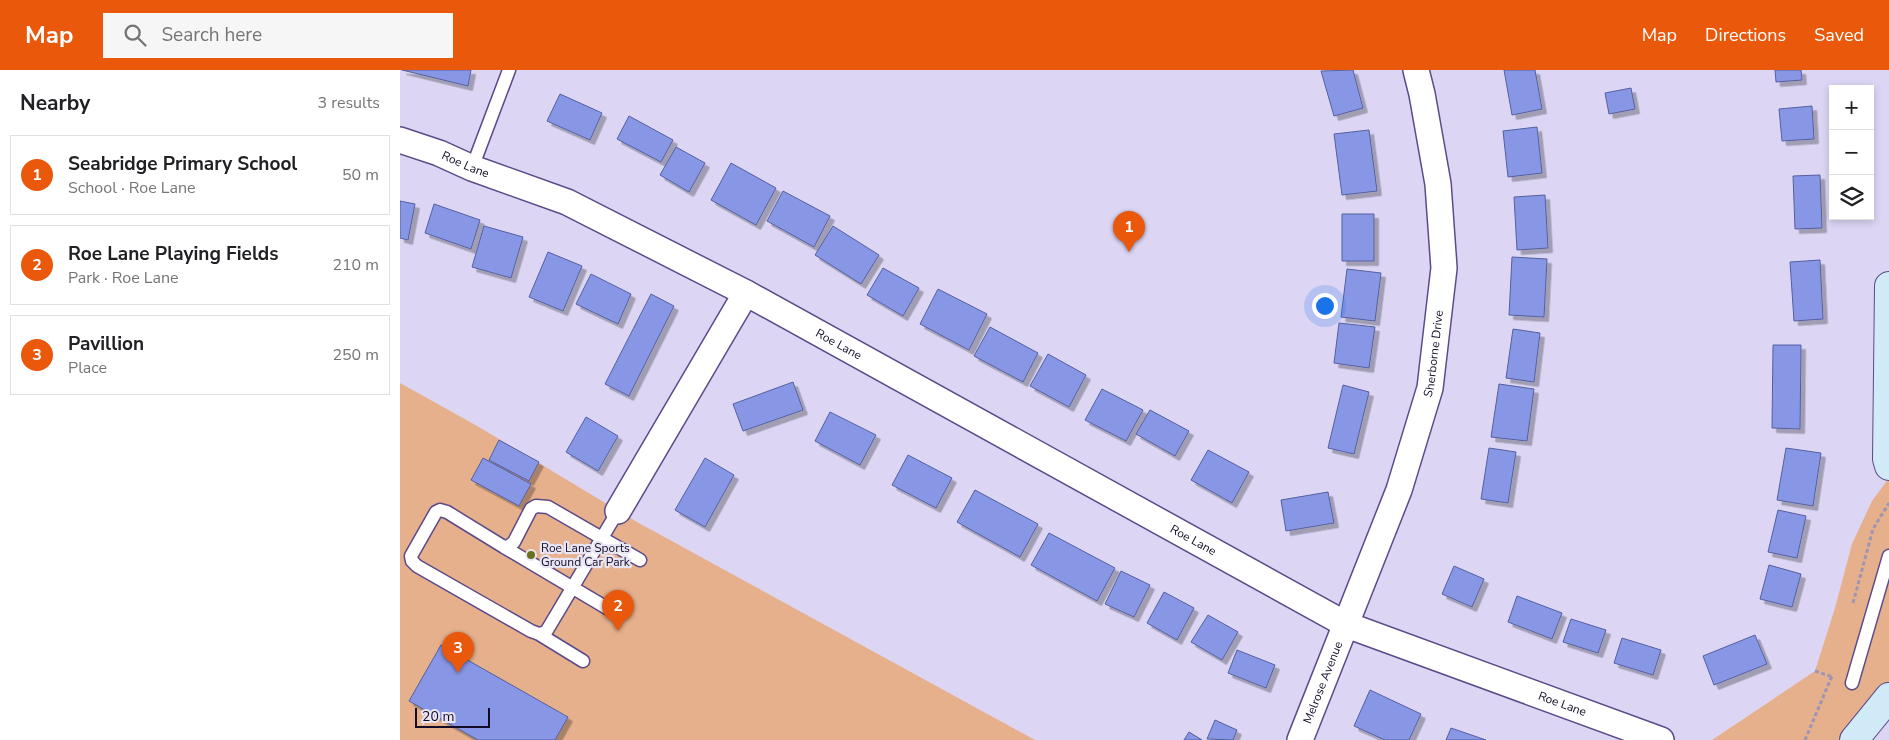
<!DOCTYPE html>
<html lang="en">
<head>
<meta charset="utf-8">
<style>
	body { margin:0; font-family:"Nunito Sans",sans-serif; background:#f6f6f6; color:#202124 }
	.controls { position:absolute; right:15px; top:15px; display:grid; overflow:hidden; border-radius:0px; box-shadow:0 2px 8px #0003 }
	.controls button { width:45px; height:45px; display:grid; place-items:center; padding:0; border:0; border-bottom:1px solid #e0e0e0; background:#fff; color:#202124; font:25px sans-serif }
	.scale { position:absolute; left:15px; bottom:12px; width:75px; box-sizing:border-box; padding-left:5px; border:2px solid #140c26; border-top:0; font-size:14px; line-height:18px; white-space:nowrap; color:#140c26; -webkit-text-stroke:4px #e8e5f4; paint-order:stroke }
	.you { position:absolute; left:924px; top:235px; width:18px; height:18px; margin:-12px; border:4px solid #fff; border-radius:50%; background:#1a73e8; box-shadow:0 0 0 8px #1a73e833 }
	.badge { display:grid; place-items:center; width:32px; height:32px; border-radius:50%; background:#ea580c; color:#fff; font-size:16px; font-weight:700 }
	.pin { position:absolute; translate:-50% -41px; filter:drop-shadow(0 1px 2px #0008) }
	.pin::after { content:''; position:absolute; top:26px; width:18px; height:15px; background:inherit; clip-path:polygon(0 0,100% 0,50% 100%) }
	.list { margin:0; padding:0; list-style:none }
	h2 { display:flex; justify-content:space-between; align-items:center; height:65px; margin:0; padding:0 20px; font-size:21px }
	h2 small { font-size:16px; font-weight:400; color:#757577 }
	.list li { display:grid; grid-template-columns:32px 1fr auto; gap:15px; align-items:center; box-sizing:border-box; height:80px; margin:0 10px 10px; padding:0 10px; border:1px solid #e0e0e0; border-radius:0px }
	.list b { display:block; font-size:19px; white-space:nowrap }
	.list p { margin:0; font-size:16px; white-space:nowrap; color:#757577 }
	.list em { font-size:16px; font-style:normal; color:#757577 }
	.icon { flex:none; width:28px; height:28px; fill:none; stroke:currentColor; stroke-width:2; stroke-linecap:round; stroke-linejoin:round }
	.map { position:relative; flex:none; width:1489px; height:670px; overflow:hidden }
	header { display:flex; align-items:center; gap:30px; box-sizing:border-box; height:70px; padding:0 25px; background:#ea580c; color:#fff }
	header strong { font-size:24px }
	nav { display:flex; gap:28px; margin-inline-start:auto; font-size:18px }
	.search { width:350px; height:45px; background:#f6f6f6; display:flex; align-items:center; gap:12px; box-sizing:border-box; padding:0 18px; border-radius:0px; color:#757577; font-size:19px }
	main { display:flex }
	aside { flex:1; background:#fff }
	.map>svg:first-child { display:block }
	.green { fill:#e6b08c }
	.building { fill:#8896e6; stroke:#545f9e; filter:url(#shadow) }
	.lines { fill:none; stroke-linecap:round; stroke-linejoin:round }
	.lane-casing { stroke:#5c4a89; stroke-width:15 }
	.street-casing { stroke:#5c4a89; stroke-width:28 }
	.secondary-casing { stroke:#5c4a89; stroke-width:30 }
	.path { stroke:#9d96b3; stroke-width:3; stroke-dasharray:4 2.5; stroke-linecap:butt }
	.lane { stroke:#fff; stroke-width:12 }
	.street { stroke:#fff; stroke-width:25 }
	.secondary { stroke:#d0eaf8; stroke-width:28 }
	.poi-dot { fill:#69711a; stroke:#e8e5f4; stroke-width:2 }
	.labels { text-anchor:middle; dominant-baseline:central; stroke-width:4.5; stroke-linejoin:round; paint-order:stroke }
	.street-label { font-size:12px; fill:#140c26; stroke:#e8e5f4 }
	.poi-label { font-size:12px; fill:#140c26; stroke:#e8e5f4; text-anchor:start }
</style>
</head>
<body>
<header>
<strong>Map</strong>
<div class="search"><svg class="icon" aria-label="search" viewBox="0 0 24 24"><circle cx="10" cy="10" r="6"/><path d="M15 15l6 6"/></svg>Search here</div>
<nav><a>Map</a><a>Directions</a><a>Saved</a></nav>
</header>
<main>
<aside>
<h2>Nearby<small>3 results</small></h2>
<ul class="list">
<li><span class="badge">1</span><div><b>Seabridge Primary School</b><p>School · Roe Lane</p></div><em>50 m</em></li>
<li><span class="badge">2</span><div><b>Roe Lane Playing Fields</b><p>Park · Roe Lane</p></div><em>210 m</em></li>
<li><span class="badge">3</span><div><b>Pavillion</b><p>Place</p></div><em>250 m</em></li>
</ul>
</aside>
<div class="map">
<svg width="1489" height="670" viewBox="0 0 1489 670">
	<defs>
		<filter id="shadow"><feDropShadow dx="4.5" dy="4.5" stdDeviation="0" flood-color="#0004"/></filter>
	</defs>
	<rect width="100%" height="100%" fill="#dcd6f4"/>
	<path class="green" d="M0,313L79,357L237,452L635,670H0Z
		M1489,408V633L1457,670H1312L1415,601L1435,538L1452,474L1472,431Z"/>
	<path class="building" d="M2,0H71L68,16Z
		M953,0L963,38L934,46L921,1Z
		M1104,0H1135L1142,39L1112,45Z
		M1375,0H1401L1402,10L1376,12Z
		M1231,18L1235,39L1209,44L1205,23Z
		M160,24L202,43L190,70L147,51Z
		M1412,36L1414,69L1382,71L1379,39Z
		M229,46L273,70L261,92L217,69Z
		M1137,57L1142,103L1108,107L1103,61Z
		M969,60L977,121L942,125L934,64Z
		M276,77L305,93L289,122L260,105Z
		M331,93L376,118L356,155L311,130Z
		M1420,105L1422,158L1395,159L1393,106Z
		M383,121L430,146L414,177L367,151Z
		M1145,125L1148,178L1117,180L1114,127Z
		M0,131L15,134L8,170L0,168Z
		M34,134L80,150L71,179L25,163Z
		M942,144H974V191H942Z
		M84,156L123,167L111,208L72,197Z
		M433,156L479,185L461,214L415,185Z
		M148,182L182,196L163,241L129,227Z
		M1112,187L1147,189L1144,247L1109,245Z
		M1420,190L1423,249L1394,251L1390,192Z
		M483,198L519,218L503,246L467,225Z
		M947,199L981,203L975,251L941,247Z
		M191,204L231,224L218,254L176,234Z
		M538,219L587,244L569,280L520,254Z
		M251,224L274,236L229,326L205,314Z
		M939,253L975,257L969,298L934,293Z
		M590,257L638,283L623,312L574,286Z
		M1113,259L1140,263L1134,312L1106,308Z
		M1373,275H1401L1400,359L1372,358Z
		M648,284L686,305L669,337L630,316Z
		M393,312L403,340L343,361L333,334Z
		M1099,314L1134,319L1127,371L1091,367Z
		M943,315L969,322L954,384L928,378Z
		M702,319L743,340L726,371L685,350Z
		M750,340L789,361L775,386L736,364Z
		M430,342L476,365L460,395L415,371Z
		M186,347L218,366L198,401L166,382Z
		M99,370L139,392L129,411L89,390Z
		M1089,378L1116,382L1108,433L1081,429Z
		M1386,378L1421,383L1413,436L1377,430Z
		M808,380L849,402L832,433L791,410Z
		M508,385L552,408L536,438L492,415Z
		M83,388L131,414L119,436L71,410Z
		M305,388L334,405L305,457L275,440Z
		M575,420L638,454L620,487L557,452Z
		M928,422L934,453L886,461L881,430Z
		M1378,440L1406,446L1397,488L1368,482Z
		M649,463L715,498L697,531L631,495Z
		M1369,495L1401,504L1392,537L1360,529Z
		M1054,496L1084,509L1072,537L1042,524Z
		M721,501L750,515L734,547L705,534Z
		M764,522L794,538L777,570L747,553Z
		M1117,526L1162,543L1152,569L1108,552Z
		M808,545L838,562L822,590L791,572Z
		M1171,549L1206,560L1198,583L1163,572Z
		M1355,565L1367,594L1314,615L1303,586Z
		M1222,568L1261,580L1253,605L1214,593Z
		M41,575L168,647L155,670H78L9,631Z
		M837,580L875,595L866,618L828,603Z
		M970,620L1021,644L1009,670H985L954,656Z
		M815,650L837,660L833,670L807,669Z
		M1051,658L1086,670H1046Z
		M789,662L802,670H784Z"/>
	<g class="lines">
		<defs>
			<path id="lane" d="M72,98L109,0
				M218,441L146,562L139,564L131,561L17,496L12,491L11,486L36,442L40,440L47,442L104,477L109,476L114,472L131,439L136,436L148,437L240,490
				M104,477L212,541
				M139,564L183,591
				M1452,613L1489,486"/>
			<g id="street">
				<path id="s1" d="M0,70L39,83L72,98L167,132L346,223L947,555L1261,670"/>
				<path d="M218,441L346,223"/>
				<path id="s2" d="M900,670L999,420L1030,318L1044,198L1038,114L1022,24L1016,0"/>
			</g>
			<path id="secondary" d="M1489,216L1487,389L1489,396
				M1454,670L1489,627"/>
		</defs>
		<use href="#lane" class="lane-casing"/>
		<use href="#street" class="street-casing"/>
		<use href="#secondary" class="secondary-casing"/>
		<path class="path" d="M1453,533L1473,459L1489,433
			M1415,601L1433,607
			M1405,670L1432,606"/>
		<use href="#lane" class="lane"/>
		<use href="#street" class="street"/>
		<use href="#secondary" class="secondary"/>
	</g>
	<circle class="poi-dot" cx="131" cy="485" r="5"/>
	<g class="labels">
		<g class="street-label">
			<text stroke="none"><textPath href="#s1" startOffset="70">Roe Lane</textPath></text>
			<text stroke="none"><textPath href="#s1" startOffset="485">Roe Lane</textPath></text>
			<text stroke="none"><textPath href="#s2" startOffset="410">Sherborne Drive</textPath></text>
			<text stroke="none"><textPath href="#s1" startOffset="890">Roe Lane</textPath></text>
			<text stroke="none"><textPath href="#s2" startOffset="62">Melrose Avenue</textPath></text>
			<text stroke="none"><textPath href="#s1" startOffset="1295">Roe Lane</textPath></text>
		</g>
		<g class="poi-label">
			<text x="141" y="478">Roe Lane Sports<tspan x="141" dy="14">Ground Car Park</tspan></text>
		</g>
	</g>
</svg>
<div class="controls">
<button>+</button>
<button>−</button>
<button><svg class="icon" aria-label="layers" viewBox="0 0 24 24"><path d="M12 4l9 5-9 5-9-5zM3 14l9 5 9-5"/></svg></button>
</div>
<div class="scale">20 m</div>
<div class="you"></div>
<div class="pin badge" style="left:729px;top:182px">1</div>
<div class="pin badge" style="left:218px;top:561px">2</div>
<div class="pin badge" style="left:58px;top:603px">3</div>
</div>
</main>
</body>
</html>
